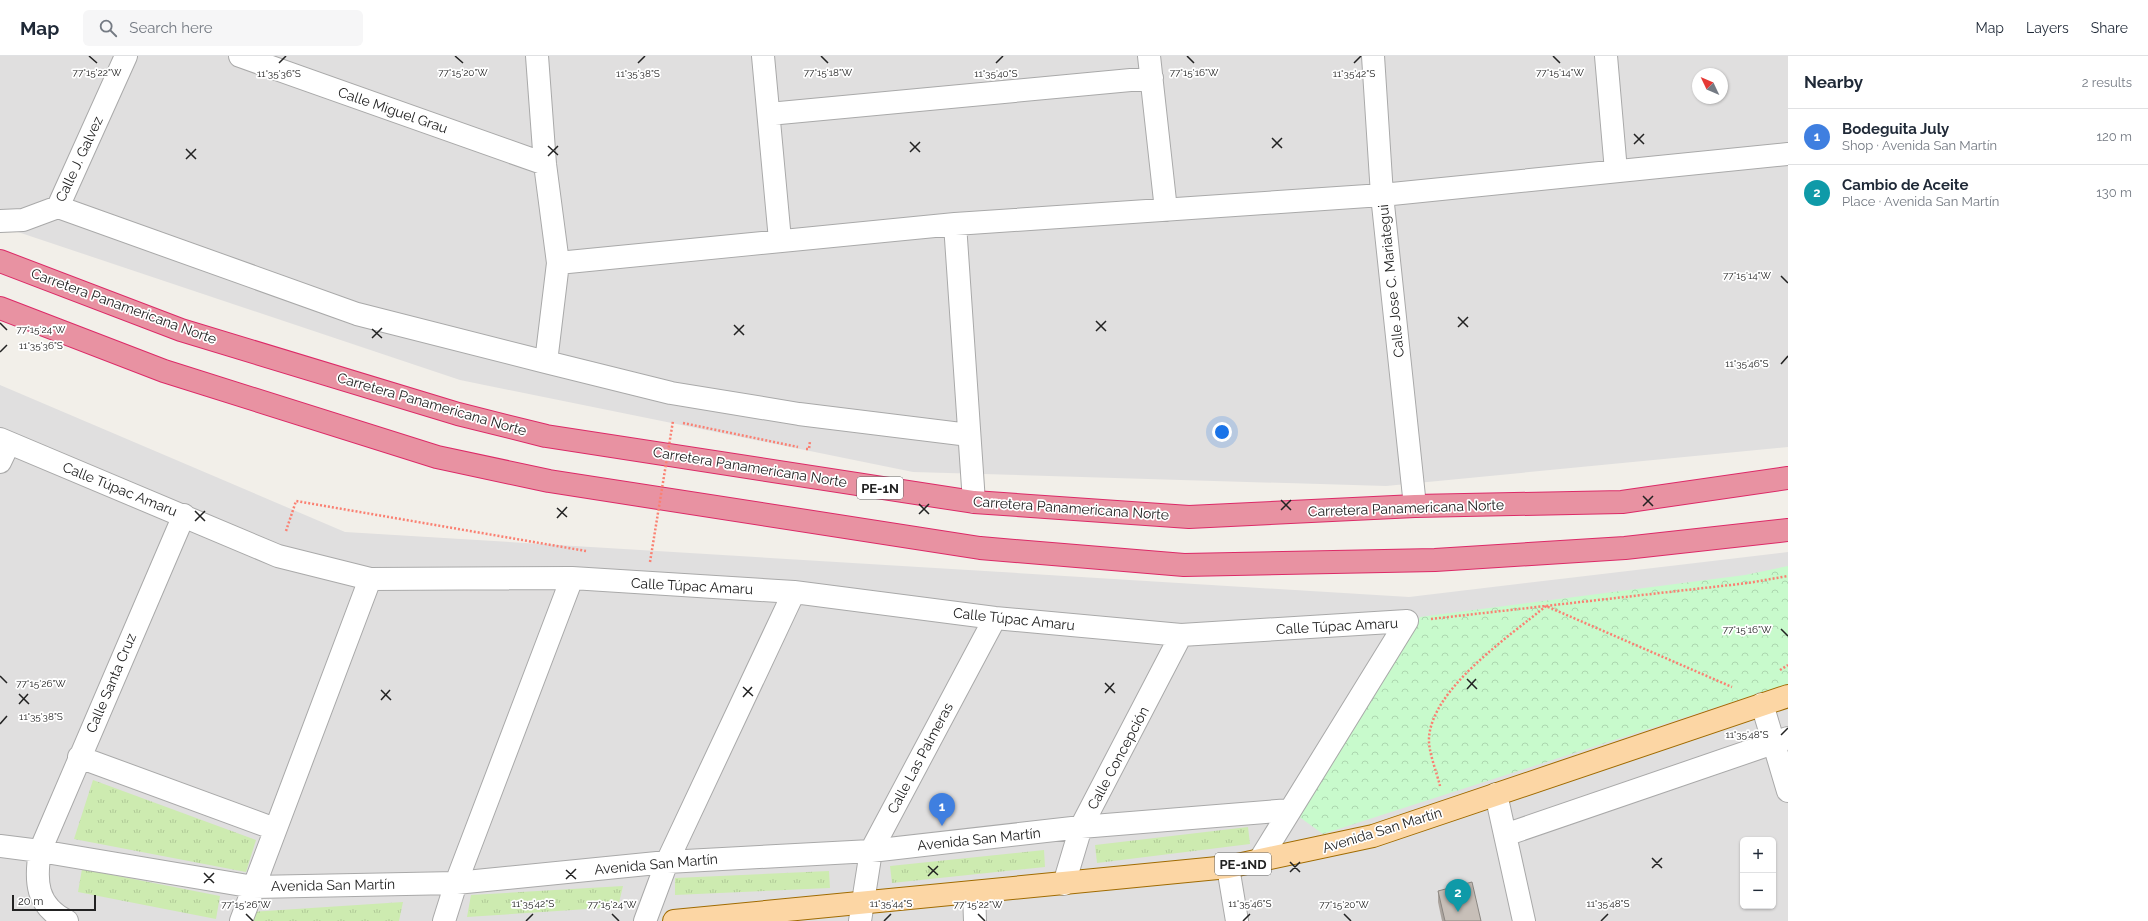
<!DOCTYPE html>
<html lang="en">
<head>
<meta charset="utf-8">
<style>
	body { margin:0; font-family:Raleway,sans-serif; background:#f6f6f7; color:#1f2937 }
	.controls { position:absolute; right:12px; bottom:12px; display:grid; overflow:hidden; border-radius:6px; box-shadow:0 1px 3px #0004 }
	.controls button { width:36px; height:36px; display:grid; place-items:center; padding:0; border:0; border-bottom:1px solid #e0e1e3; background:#fff; color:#1f2937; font:20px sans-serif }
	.compass { position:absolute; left:1692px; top:12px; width:36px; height:36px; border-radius:50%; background:#fff; box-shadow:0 1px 3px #0004; rotate:314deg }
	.scale { position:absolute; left:12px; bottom:10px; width:84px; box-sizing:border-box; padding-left:4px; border:2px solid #222; border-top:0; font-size:11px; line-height:14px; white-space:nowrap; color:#222; -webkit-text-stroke:3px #fff; paint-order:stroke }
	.you { position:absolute; left:1222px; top:376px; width:14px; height:14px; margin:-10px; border:3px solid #fff; border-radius:50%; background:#1a73e8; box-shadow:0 0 0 6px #1a73e833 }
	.badge { display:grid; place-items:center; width:26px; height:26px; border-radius:50%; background:#d40000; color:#fff; font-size:13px; font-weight:700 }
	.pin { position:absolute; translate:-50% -33px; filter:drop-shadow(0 1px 2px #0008) }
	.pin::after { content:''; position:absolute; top:21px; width:14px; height:12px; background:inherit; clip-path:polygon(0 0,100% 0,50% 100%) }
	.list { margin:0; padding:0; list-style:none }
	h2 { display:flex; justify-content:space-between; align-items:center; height:52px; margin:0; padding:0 16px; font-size:17px }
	h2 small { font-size:13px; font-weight:400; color:#747a83 }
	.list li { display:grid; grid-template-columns:26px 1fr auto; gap:12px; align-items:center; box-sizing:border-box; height:56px; padding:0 16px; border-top:1px solid #e0e1e3 }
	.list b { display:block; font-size:15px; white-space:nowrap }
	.list p { margin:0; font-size:13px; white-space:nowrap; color:#747a83 }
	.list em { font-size:13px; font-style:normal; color:#747a83 }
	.icon { flex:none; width:22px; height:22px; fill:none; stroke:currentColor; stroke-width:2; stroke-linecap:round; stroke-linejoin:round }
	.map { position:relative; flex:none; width:1788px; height:865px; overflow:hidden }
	header { display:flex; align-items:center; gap:24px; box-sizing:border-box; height:56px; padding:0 20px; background:#fff; border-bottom:1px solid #e0e1e3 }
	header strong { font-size:19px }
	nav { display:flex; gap:22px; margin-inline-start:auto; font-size:14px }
	.search { width:280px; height:36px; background:#f6f6f7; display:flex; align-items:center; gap:10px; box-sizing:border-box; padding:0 14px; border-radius:6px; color:#747a83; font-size:15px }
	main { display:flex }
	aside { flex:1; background:#fff }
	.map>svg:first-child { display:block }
	.residential { fill:#e0dfdf; fill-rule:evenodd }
	.grass { fill:url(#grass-tufts) }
	.park { fill:url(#park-crowns) }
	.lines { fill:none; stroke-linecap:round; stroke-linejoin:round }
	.minor-casing { stroke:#a9a9a9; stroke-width:24 }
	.major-casing { stroke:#a06b00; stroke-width:24 }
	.highway-casing { stroke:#dc2a67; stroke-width:24 }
	.path { stroke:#fa8072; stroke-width:2.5; stroke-dasharray:2 2; stroke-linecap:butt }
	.minor { stroke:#fff; stroke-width:22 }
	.major { stroke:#fcd6a4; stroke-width:22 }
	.highway { stroke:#e892a2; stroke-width:22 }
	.path-bridge { stroke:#fa8072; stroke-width:2.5; stroke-dasharray:2 2; stroke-linecap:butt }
	.wall { fill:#aba49e }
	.building { fill:#c7bfb8; stroke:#8b8681 }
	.ticks { fill:none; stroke:#222; stroke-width:1.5 }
	.labels { text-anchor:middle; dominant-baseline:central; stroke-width:3.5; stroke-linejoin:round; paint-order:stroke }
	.shield { fill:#fff; stroke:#646464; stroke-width:1 }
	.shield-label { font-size:13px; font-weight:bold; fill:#222 }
	.street-label { font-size:14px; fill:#222; stroke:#fff }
	.ticks-label { font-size:10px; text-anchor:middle; fill:#222; stroke:#fff; stroke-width:3.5; stroke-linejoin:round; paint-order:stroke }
</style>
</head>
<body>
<header>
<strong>Map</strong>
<div class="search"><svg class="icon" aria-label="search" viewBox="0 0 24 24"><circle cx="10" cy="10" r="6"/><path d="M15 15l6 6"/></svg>Search here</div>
<nav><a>Map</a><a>Layers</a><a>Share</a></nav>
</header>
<main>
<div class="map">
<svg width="1788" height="865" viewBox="0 0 1788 865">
	<defs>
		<pattern id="grass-tufts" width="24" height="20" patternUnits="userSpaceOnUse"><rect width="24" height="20" fill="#cdebb0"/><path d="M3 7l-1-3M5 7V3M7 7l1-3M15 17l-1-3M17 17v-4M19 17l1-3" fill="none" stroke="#b0c997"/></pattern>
		<pattern id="park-crowns" width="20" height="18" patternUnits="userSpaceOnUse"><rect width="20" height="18" fill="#c8facc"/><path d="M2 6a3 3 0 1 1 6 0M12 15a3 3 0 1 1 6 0" fill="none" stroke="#acd6af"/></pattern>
	</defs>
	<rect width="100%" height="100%" fill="#f2efe9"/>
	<path class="residential" d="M0,0H1788V391L1386,430L913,416L460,324L0,170ZM1698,18H1722V42H1698Z
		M0,329L345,476L1409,541L1788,496V865H0ZM1743,784H1773V850H1743Z"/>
	<path class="grass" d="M93,724L256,784L246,816L74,783Z
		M1248,771L1250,788L1097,807L1095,789Z
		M1044,794L1045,811L892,827L890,810Z
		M82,813L220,840L216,863L78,836Z
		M829,815L830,832L675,839V822Z
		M623,830L618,851L467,861L471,839Z
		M403,846L399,865H250L252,856Z"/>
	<path class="park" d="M1788,510V628L1323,778L1298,760L1420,561L1745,519Z"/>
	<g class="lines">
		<defs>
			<path id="minor" d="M240,0L545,108
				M537,0L545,108L558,207L546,306
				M763,0L780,184
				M1149,0L1166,154
				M1373,0L1382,139L1415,450
				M1606,0L1616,115
				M769,58L1152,22
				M58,151L357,258L546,306L671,337L799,358L969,379
				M0,165L23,164L58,151L126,0
				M955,168L974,446
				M558,207L955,168L1382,139L1788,98
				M0,383L278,500L370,523L572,522L794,536L995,562L1181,579L1407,565
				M0,406L9,387
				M1762,648L1788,735
				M79,701L275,773
				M1496,738L1524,865
				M1505,779L1788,682
				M0,790L40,795L254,831L456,827L667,806L871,795L1081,771L1290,754
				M1259,805L1407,565
				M1228,811L1237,865
				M1064,828L1081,771L1181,579
				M974,837L975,865
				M67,865C36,850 35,825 40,795L184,459
				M241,865L370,523
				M444,865L456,827L572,522
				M645,865L667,806L794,536
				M860,865L871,795L995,562"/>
			<path id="major" d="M674,865L1228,811L1373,780L1788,640"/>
			<path id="highway" d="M0,205L181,274L458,358L546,380L974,446L1189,461L1415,450L1622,446L1788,422
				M0,252L164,315L437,401L549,425L980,492L1184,509L1435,504L1625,492L1788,474"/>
		</defs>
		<use href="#minor" class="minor-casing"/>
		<use href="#major" class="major-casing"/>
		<use href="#highway" class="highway-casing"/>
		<path class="path" d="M683,367L798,391
			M806,393H809L810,385
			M286,475L296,445L586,495
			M1431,563L1748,527L1788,520
			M1780,614L1788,609
			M1440,730C1437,717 1428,695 1429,682C1432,632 1510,580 1546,550L1732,631"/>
		<use href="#minor" class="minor"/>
		<use href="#major" class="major"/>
		<use href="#highway" class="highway"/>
		<path class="path-bridge" d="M650,506L673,365"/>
	</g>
	<path class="wall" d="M1438,835L1481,865H1442L1438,846Z"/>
	<path class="building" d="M1472,826L1481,865H1445L1438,835Z"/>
	<path class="ticks" d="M89,0L97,7M455,0L463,7M821,0L828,7M1187,0L1194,7M1553,0L1560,7M279,7L286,0M638,7L645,0M996,7L1003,0M1354,7L1361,0M1634,78L1644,88M1272,82L1282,92M910,86L920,96M1634,88L1644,78M548,90L558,99M1272,92L1282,82M186,93L196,103M910,96L920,86M548,100L558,90M186,103L196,93M1781,220L1788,227M1458,261L1468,271M1096,265L1106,275M0,267L7,274M734,269L744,279M1458,271L1468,261M372,273L382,282M1096,275L1106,265M734,279L744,269M372,282L382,272M0,296L7,289M1781,308L1788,300M1643,440L1653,450M1281,444L1291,454M919,448L929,458M1643,450L1653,440M557,452L567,461M1281,454L1291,444M195,455L205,465M919,458L929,448M557,462L567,451M195,465L205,455M1781,573L1788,580M0,620L7,627M1467,623L1477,633M1105,627L1115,637M743,631L753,640M1467,633L1476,623M381,634L391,644M1105,637L1114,627M19,638L29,648M743,641L752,631M381,644L390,634M19,648L28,638M0,668L7,660M1781,679L1788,672M1652,802L1662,812M1290,806L1300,816M928,810L938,819M1652,812L1662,802M566,814L576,823M1290,816L1300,806M204,817L214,827M928,820L938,810M566,823L576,813M204,827L214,817M246,858L253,865M612,858L619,865M978,858L985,865M1344,858L1351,865M526,865L533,858M884,865L891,858M1243,865L1250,858M1601,865L1608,858"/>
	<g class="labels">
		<g class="shield">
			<rect x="857" y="421" width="46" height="22" rx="3"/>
			<rect x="1215" y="797" width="56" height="22" rx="3"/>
		</g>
		<g class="shield-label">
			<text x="880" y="432">PE-1N</text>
			<text x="1243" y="808">PE-1ND</text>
		</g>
		<g class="street-label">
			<text transform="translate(393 54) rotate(19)">Calle Miguel Grau</text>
			<text transform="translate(79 103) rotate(-65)">Calle J. Galvez</text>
			<text transform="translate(1391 225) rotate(-96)">Calle Jose C. Mariategui</text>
			<text transform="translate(124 250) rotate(20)">Carretera Panamericana Norte</text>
			<text transform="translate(432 348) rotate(16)">Carretera Panamericana Norte</text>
			<text transform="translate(750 411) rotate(9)">Carretera Panamericana Norte</text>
			<text transform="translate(120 433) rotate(22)">Calle Túpac Amaru</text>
			<text transform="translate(1071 452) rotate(4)">Carretera Panamericana Norte</text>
			<text transform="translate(1406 452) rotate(-2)">Carretera Panamericana Norte</text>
			<text transform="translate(692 530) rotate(3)">Calle Túpac Amaru</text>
			<text transform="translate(1014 563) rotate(6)">Calle Túpac Amaru</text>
			<text transform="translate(1337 570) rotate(-3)">Calle Túpac Amaru</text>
			<text transform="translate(111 627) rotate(-67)">Calle Santa Cruz</text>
			<text transform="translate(920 702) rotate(-62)">Calle Las Palmeras</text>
			<text transform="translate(1118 702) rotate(-62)">Calle Concepción</text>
			<text transform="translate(1382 774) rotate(-17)">Avenida San Martín</text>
			<text transform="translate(979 783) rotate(-6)">Avenida San Martín</text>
			<text transform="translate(656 808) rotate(-5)">Avenida San Martín</text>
			<text transform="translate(333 829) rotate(-1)">Avenida San Martín</text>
		</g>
	</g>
	<g class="ticks-label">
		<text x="97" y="20">77°15'22"W</text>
		<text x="463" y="20">77°15'20"W</text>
		<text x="828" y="20">77°15'18"W</text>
		<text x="1194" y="20">77°15'16"W</text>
		<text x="1560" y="20">77°15'14"W</text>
		<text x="279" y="21">11°35'36"S</text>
		<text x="638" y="21">11°35'38"S</text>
		<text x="996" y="21">11°35'40"S</text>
		<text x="1354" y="21">11°35'42"S</text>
		<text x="1747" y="223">77°15'14"W</text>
		<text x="41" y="277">77°15'24"W</text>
		<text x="41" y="293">11°35'36"S</text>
		<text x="1747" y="311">11°35'46"S</text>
		<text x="1747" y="577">77°15'16"W</text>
		<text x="41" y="631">77°15'26"W</text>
		<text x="41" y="664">11°35'38"S</text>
		<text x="1747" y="682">11°35'48"S</text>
		<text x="533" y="851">11°35'42"S</text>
		<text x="891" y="851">11°35'44"S</text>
		<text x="1250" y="851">11°35'46"S</text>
		<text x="1608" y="851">11°35'48"S</text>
		<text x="246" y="852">77°15'26"W</text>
		<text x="612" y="852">77°15'24"W</text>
		<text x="978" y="852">77°15'22"W</text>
		<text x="1344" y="852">77°15'20"W</text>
	</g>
</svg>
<div class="controls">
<button>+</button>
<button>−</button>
</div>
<svg class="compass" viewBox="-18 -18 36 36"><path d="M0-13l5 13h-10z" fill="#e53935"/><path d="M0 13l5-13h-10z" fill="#747a83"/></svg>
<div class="scale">20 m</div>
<div class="you"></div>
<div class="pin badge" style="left:942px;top:770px;background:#3f7fe0">1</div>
<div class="pin badge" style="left:1458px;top:856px;background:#0f9aa8">2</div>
</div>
<aside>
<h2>Nearby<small>2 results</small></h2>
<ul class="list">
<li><span class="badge" style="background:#3f7fe0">1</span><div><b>Bodeguita July</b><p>Shop · Avenida San Martín</p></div><em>120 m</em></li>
<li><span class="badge" style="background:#0f9aa8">2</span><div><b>Cambio de Aceite</b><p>Place · Avenida San Martín</p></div><em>130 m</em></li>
</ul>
</aside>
</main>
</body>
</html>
